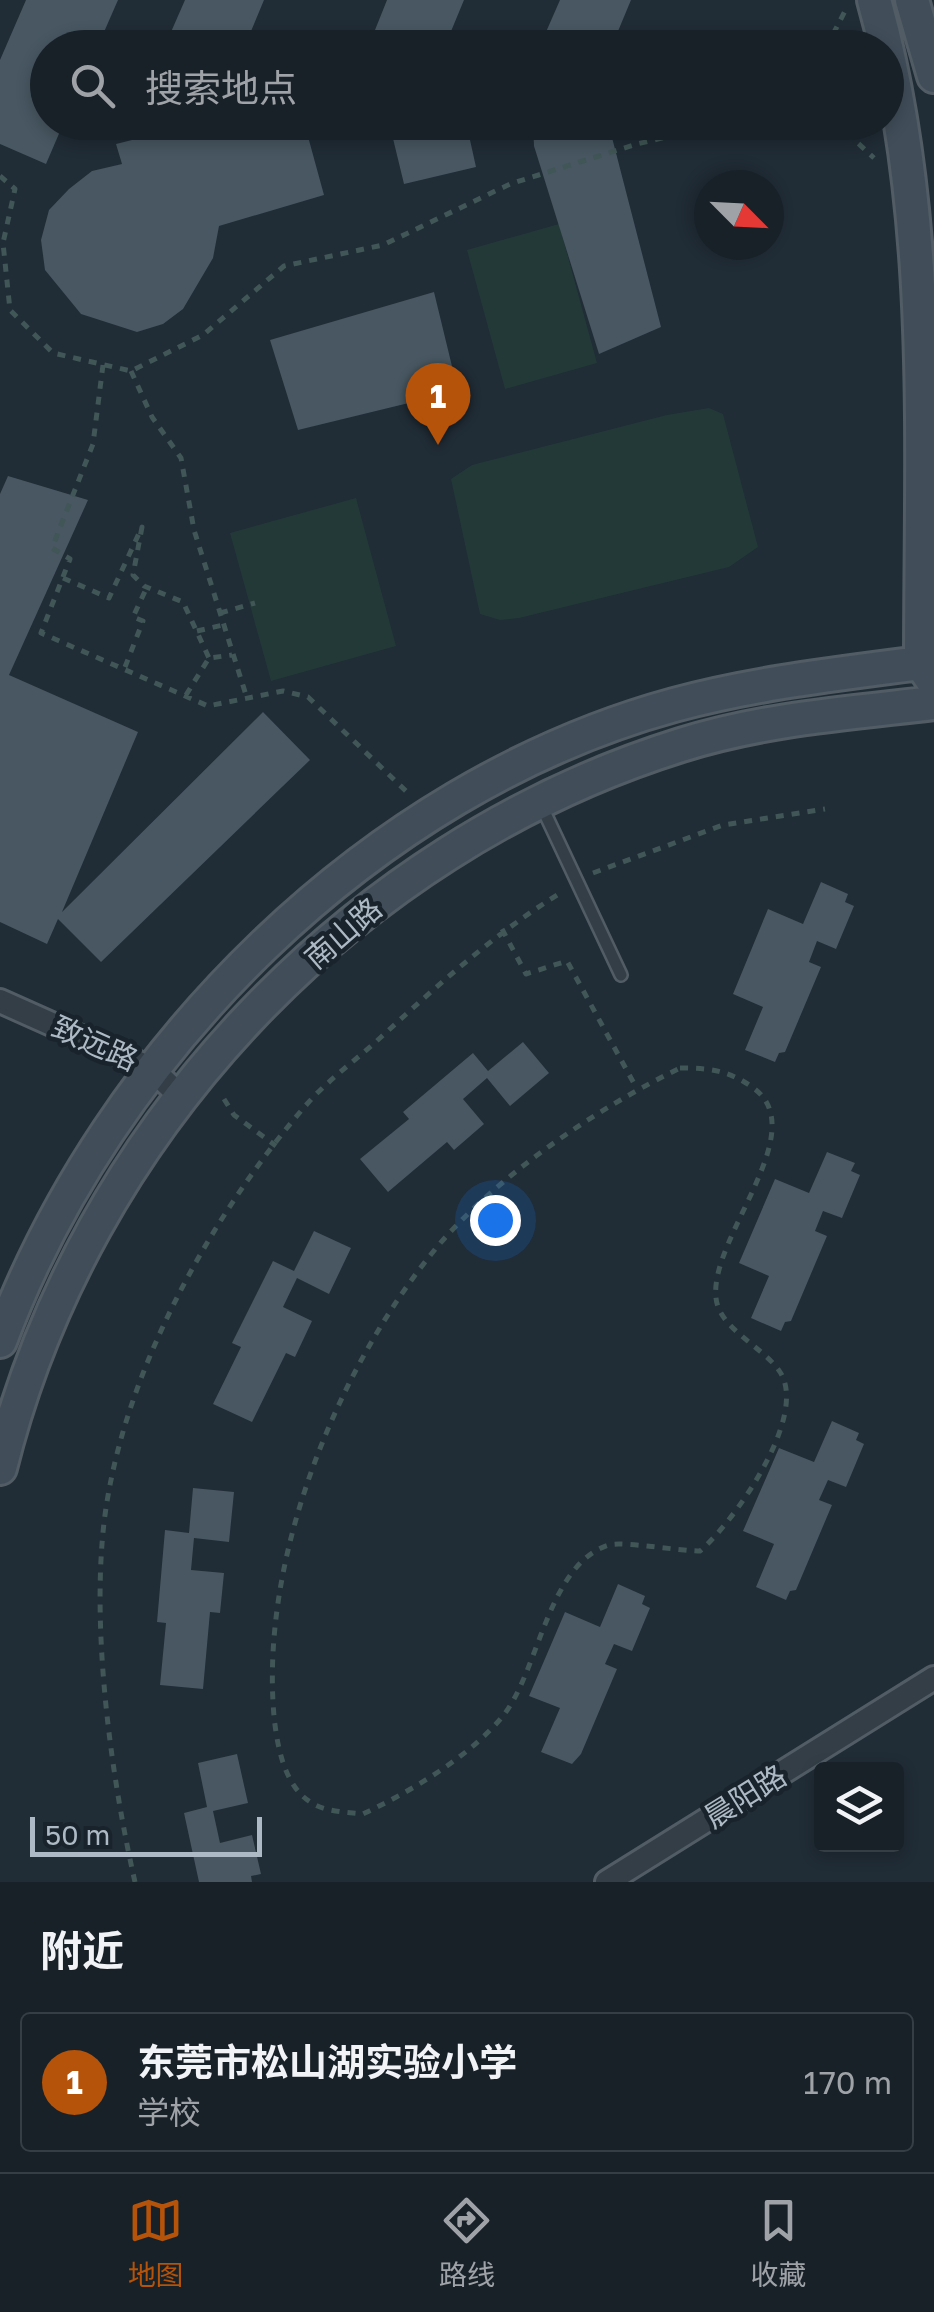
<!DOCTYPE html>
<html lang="zh">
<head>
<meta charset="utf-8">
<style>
	body { margin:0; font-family:"Golos Text","Noto Sans SC",sans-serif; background:#252e34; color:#f1f3f6 }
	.controls { position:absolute; right:30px; bottom:30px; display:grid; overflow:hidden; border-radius:10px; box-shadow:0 5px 15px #0003 }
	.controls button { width:90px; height:90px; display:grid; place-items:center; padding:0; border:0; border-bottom:2px solid #363e45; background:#182128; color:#f1f3f6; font:50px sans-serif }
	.compass { position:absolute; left:694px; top:170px; width:90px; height:90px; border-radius:50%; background:#182128; box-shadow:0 5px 15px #0003; rotate:114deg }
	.scale { position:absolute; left:30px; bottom:25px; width:232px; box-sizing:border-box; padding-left:10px; border:5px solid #adb9c4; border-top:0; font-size:28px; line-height:35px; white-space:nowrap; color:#adb9c4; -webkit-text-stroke:8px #19232b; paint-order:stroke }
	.you { position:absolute; left:495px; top:1220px; width:35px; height:35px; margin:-25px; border:8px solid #fff; border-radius:50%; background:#1a73e8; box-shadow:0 0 0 15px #1a73e833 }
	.badge { display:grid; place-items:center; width:65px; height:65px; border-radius:50%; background:#b45309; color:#fff; font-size:32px; font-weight:700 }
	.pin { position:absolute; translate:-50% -82px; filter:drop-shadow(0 2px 5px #0008) }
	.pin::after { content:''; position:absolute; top:52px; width:35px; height:30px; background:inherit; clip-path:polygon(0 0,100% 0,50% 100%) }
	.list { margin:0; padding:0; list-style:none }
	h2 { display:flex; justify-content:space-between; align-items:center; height:130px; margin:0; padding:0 40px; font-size:42px }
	h2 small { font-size:32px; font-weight:400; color:#9fa3a8 }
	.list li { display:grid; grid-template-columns:65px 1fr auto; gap:30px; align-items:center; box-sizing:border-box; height:140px; margin:0 20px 20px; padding:0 20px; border:2px solid #363e45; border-radius:10px }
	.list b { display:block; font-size:38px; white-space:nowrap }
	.list p { margin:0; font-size:32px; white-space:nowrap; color:#9fa3a8 }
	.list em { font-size:32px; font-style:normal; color:#9fa3a8 }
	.icon { flex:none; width:55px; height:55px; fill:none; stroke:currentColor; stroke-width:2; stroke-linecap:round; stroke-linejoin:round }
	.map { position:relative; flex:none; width:934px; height:1882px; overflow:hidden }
	.search { position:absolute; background:#182128; box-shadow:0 5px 15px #0003; left:30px; right:30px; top:30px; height:110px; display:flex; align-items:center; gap:25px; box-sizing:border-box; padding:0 35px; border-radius:55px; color:#9fa3a8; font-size:38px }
	.sheet { height:290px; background:#182128 }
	nav { display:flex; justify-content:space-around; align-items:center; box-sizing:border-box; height:140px; border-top:2px solid #363e45; background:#182128; font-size:28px; color:#9fa3a8 }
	nav a { display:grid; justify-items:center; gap:5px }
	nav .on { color:#b45309 }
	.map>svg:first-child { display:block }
	.green { fill:#233938 }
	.building { fill:#485762 }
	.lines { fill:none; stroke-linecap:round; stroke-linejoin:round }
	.lane-casing { stroke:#515c65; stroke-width:16 }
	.street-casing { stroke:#515c65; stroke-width:28 }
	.secondary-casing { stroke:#515c65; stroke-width:38 }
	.path { stroke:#415656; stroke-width:5; stroke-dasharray:8 8; stroke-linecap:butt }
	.lane { stroke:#333e47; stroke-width:11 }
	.street { stroke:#333e47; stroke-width:22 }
	.secondary { stroke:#414e5a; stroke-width:32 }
	.labels { text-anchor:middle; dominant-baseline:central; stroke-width:9; stroke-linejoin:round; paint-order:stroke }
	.street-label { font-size:30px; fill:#adb9c4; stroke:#19232b }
</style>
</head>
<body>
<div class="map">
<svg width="934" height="1882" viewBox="0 0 934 1882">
	<rect width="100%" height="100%" fill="#202c36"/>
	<path class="green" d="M559,224L597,363L505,389L467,250Z
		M709,408L723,414L758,547L729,567L519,618L500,620L480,614L451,479L472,465L667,415Z
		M356,498L396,646L271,681L230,533Z"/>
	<path class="building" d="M26,0H118L97,48H48V122H64L46,164L0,144V60Z
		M185,0H264L244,48H164Z
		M387,0H464L447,41L449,48H372L371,40Z
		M560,0H631L611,48H539Z
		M160,122H304L324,195L219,226L213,258L183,309L163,324L137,332L81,314L45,270L41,240L49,210L69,189L92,171L122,164L116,144L176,129Z
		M389,122H466L476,167L404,184Z
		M533,122H608L661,327L599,354L534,146Z
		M434,292L458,391L298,430L270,340Z
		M8,476L88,500L9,675L138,732L62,912L263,712L310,760L101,962L58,919L47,944L0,922V494Z
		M821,882L848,894L845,902L854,906L836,949L817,941L809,962L821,967L785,1052L779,1053L775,1062L745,1050L763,1007L733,994L768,909L803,924Z
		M523,1042L549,1073L510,1106L487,1078L463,1099L484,1124L454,1150L447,1142L388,1192L360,1159L409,1119L403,1112L473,1053L488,1071Z
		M827,1152L855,1163L851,1171L860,1175L842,1218L823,1211L815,1231L827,1236L791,1321L785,1322L781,1331L751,1318L769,1276L739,1263L775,1179L809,1193Z
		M314,1231L351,1248L329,1294L297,1278L283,1307L312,1321L295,1357L286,1353L252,1422L213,1404L241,1347L232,1343L273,1261L294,1271Z
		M832,1421L859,1433L856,1440L864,1444L846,1487L828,1480L819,1500L832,1505L796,1590L790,1591L786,1600L756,1587L774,1544L743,1531L779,1448L814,1462Z
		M193,1488L234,1492L229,1542L194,1538L191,1570L224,1573L220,1613L210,1612L203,1689L160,1685L166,1623L157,1622L165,1530L189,1533Z
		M618,1584L645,1596L642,1604L650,1608L632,1651L614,1644L605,1664L617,1669L581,1754L572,1764L541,1752L560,1708L529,1696L565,1612L600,1627Z
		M237,1754L248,1803L213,1811L220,1843L252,1835L261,1874L251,1876L252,1882H199L184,1813L207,1807L198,1763Z"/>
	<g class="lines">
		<defs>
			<path id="lane" d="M541,805L621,975"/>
			<path id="street" d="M0,1001L152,1069L181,1097
				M607,1882L934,1678"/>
			<path id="secondary" d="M874,0C934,213 921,442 921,663L933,681
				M912,0L934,76
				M0,1341C108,1051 371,788 674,705C759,682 846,673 934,661
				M0,1468C83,1132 351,848 681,745C763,719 849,713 934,703"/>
		</defs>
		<use href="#lane" class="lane-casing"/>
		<use href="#street" class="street-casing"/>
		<use href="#secondary" class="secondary-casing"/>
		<path class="path" d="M826,48L845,11
			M835,122L874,158
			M0,176L15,189L3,243L10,310L53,353L131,371L203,335L284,266L383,245L510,184L637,144L730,122
			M103,365L93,444L52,548L70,559L41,633L208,706L283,691L308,697L408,793
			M131,371L152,417L181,458L194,530L246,695
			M63,578L109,598L142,527L133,575L144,586L183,602L209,658
			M220,613L255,603
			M197,631L223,625
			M125,667L143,621L133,617L147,587
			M186,695L209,658L232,655
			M593,873L723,825L825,809
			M502,929L526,974L567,961L637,1089
			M680,1068C709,1068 728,1070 752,1087C815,1130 709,1237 716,1298C719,1329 764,1347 780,1372C809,1416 734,1522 700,1551C679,1551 622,1541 609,1545C547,1564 539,1673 502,1717C468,1758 411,1791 363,1814C347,1812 326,1812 312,1803C284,1787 277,1745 274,1716C260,1558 337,1368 437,1247C498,1175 596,1109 680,1068Z
			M224,1099L234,1115L276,1146
			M135,1882C112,1781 94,1648 102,1544C113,1390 207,1219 307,1104C328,1080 356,1060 380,1038C438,985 495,933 562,892"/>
		<use href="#lane" class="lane"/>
		<use href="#street" class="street"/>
		<use href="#secondary" class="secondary"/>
	</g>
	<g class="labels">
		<g class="street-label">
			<text transform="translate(343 933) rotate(-41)">南山路</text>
			<text transform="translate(95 1043) rotate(24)">致远路</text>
			<text transform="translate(745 1796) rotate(-32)">晨阳路</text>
		</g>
	</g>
</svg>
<div class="controls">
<button><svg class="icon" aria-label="layers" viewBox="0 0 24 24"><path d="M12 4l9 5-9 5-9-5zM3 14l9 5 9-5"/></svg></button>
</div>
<svg class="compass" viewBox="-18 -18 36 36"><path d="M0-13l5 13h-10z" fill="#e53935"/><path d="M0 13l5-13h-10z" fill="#9fa3a8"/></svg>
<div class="scale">50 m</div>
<div class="you"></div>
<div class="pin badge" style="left:438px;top:445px">1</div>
<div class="search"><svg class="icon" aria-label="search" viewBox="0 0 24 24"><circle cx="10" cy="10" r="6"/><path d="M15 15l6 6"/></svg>搜索地点</div>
</div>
<section class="sheet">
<h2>附近<small></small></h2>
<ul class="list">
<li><span class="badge">1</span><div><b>东莞市松山湖实验小学</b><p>学校</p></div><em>170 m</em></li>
</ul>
</section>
<nav>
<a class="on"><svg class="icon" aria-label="map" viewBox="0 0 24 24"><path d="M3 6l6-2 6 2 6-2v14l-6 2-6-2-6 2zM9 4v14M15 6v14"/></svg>地图</a>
<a><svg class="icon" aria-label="directions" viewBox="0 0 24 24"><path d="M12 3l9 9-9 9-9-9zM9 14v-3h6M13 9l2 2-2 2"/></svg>路线</a>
<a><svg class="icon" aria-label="saved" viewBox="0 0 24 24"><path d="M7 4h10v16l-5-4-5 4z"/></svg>收藏</a>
</nav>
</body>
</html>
